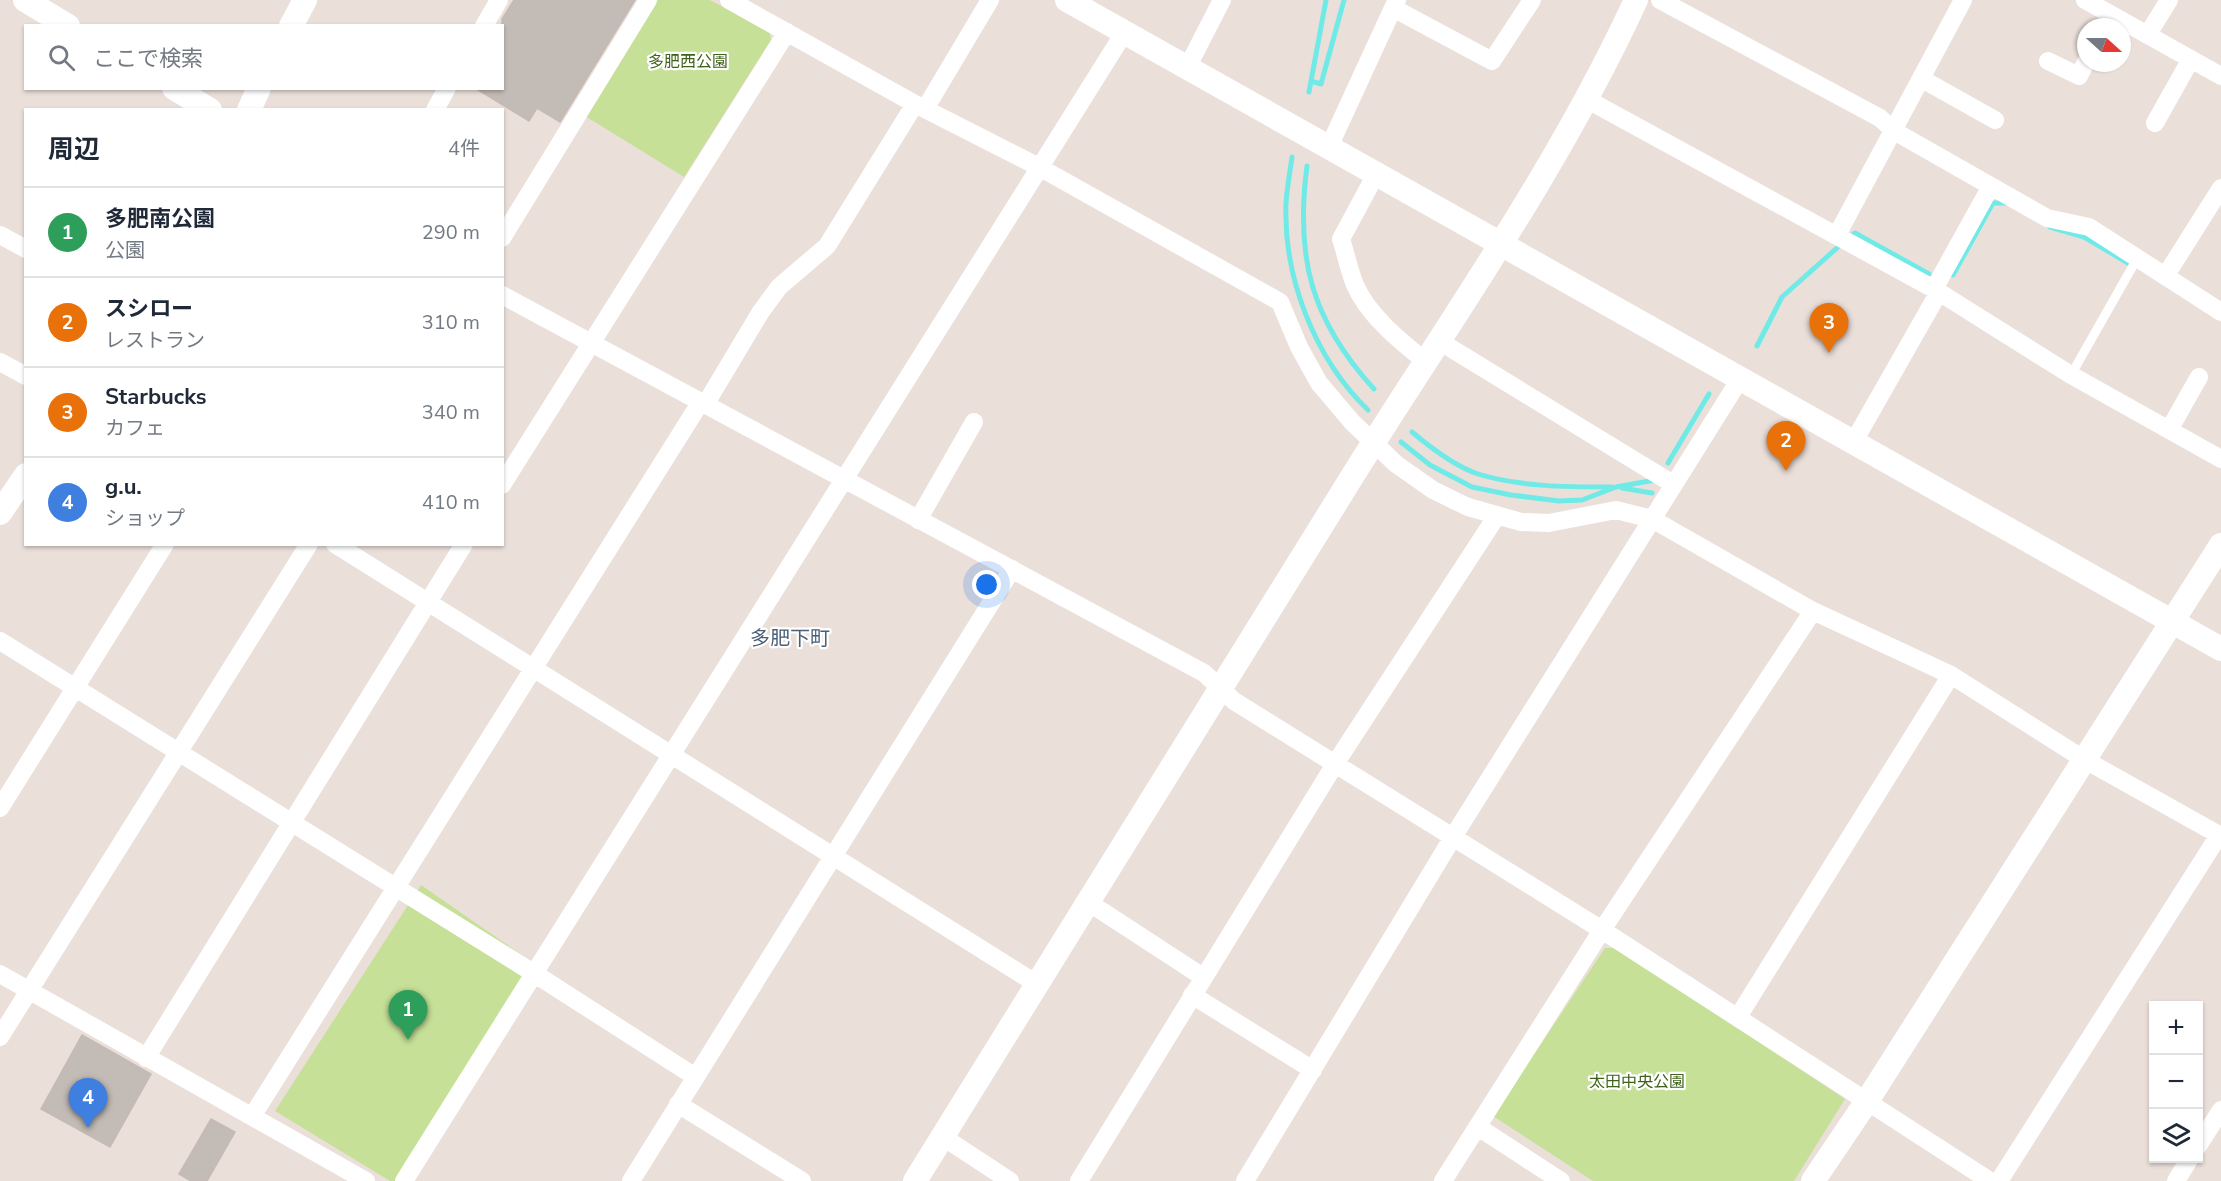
<!DOCTYPE html>
<html lang="ja">
<head>
<meta charset="utf-8">
<style>
	body { margin:0; font-family:"Nunito Sans","Noto Sans JP",sans-serif; background:#f6f6f7; color:#1f2937 }
	.controls { position:absolute; right:18px; bottom:18px; display:grid; overflow:hidden; border-radius:0px; box-shadow:0 2px 4px #0004 }
	.controls button { width:54px; height:54px; display:grid; place-items:center; padding:0; border:0; border-bottom:2px solid #e0e1e3; background:#fff; color:#1f2937; font:30px sans-serif }
	.compass { position:absolute; left:2077px; top:18px; width:54px; height:54px; border-radius:50%; background:#fff; box-shadow:0 2px 4px #0004; rotate:111deg }
	.you { position:absolute; left:987px; top:585px; width:21px; height:21px; margin:-15px; border:4px solid #fff; border-radius:50%; background:#1a73e8; box-shadow:0 0 0 9px #1a73e833 }
	.badge { display:grid; place-items:center; width:39px; height:39px; border-radius:50%; background:#3e95f4; color:#fff; font-size:20px; font-weight:700 }
	.pin { position:absolute; translate:-50% -50px; filter:drop-shadow(0 2px 3px #0008) }
	.pin::after { content:''; position:absolute; top:32px; width:21px; height:18px; background:inherit; clip-path:polygon(0 0,100% 0,50% 100%) }
	.list { margin:0; padding:0; list-style:none }
	h2 { display:flex; justify-content:space-between; align-items:center; height:78px; margin:0; padding:0 24px; font-size:26px }
	h2 small { font-size:20px; font-weight:400; color:#747a83 }
	.list li { display:grid; grid-template-columns:39px 1fr auto; gap:18px; align-items:center; box-sizing:border-box; height:90px; padding:0 24px; border-top:2px solid #e0e1e3 }
	.list b { display:block; font-size:22px; white-space:nowrap }
	.list p { margin:0; font-size:20px; white-space:nowrap; color:#747a83 }
	.list em { font-size:20px; font-style:normal; color:#747a83 }
	.icon { flex:none; width:33px; height:33px; fill:none; stroke:currentColor; stroke-width:2; stroke-linecap:round; stroke-linejoin:round }
	.map { position:relative; flex:none; width:2221px; height:1181px; overflow:hidden }
	.search { position:absolute; background:#fff; box-shadow:0 2px 4px #0004; left:24px; top:24px; width:480px; height:66px; display:flex; align-items:center; gap:15px; box-sizing:border-box; padding:0 21px; border-radius:0px; color:#747a83; font-size:22px }
	.panel { position:absolute; background:#fff; box-shadow:0 2px 4px #0004; left:24px; top:108px; width:480px; height:438px; border-radius:0px }
	.map>svg:first-child { display:block }
	.green { fill:#c6e098 }
	.lines { fill:none; stroke-linecap:round; stroke-linejoin:round }
	.stream { stroke:#70eae7; stroke-width:5 }
	.building { fill:#c3bbb6; stroke:#c6bab4; stroke-width:1.5 }
	.service { stroke:#fff; stroke-width:9 }
	.minor { stroke:#fff; stroke-width:18 }
	.tertiary { stroke:#fff; stroke-width:24 }
	.labels { text-anchor:middle; dominant-baseline:central; stroke-width:4.5; stroke-linejoin:round; paint-order:stroke }
	.park-label { font-size:16px; fill:#3f631b; stroke:#fff }
	.quarter-label { font-size:20px; fill:#4b6078; stroke:#fff }
</style>
</head>
<body>
<div class="map">
<svg width="2221" height="1181" viewBox="0 0 2221 1181">
	<rect width="100%" height="100%" fill="#ebdfda"/>
	<path class="green" d="M657,0H710L770,33L771,40L684,177L585,116Z
		M421,885L542,969L397,1181H390L275,1111Z
		M1605,948H1616L1845,1099L1794,1181H1593L1493,1116Z"/>
	<g class="lines">
		<path class="stream" d="M1311,81L1321,84L1344,0
			M1309,92L1326,0
			M1292,157C1290,172 1287,188 1286,203C1283,277 1315,359 1368,410
			M1307,166C1295,257 1311,320 1374,389
			M2050,227L2084,237L2133,266
			M1851,236L1855,233L1929,274
			M1953,275L1993,203H2008
			M1757,346L1782,297L1838,247
			M1412,432C1431,448 1454,466 1478,474C1520,487 1569,487 1612,487
			M1401,442L1430,465L1472,487L1511,495L1559,501L1582,500L1616,487L1655,480
			M1668,463L1709,394
			M1622,488L1652,493"/>
	</g>
	<path class="building" d="M514,0H635L560,122L537,108L529,121L475,88H502V19Z
		M82,1035L151,1074L110,1147L41,1109Z
		M211,1119L235,1132L207,1181H191L179,1174Z"/>
	<g class="lines">
		<path class="service" d="M2071,375L2138,257"/>
		<path class="minor" d="M729,0L915,104L1039,167L1280,302L1299,347L1319,383L1352,422L1396,464L1433,490L1468,507L1521,522L1549,523L1616,510L1652,519L1813,611L1951,675L2085,760L2221,836
			M1397,0L1393,8L1492,61L1532,0
			M1660,0L1880,118L1894,131L2047,218L2089,227L2221,312
			M2085,0L2221,76
			M484,26L499,0
			M2148,34L2169,0
			M2048,61L2079,76L2086,62
			M1187,68L1222,0
			M1922,79L1995,120
			M1588,100L1934,289L2071,375L2221,459
			M925,109L990,0
			M435,110L447,88
			M2155,123L2191,59
			M1329,147L1393,8
			M1376,174L1341,239C1346,254 1349,270 1355,285C1368,315 1400,341 1425,361
			M0,235L26,249
			M1837,235L1963,0
			M502,238L648,0
			M2166,275L2221,188
			M1934,289L1991,186
			M502,295L1204,673L1234,701L1602,930L1990,1181
			M1439,341L1673,484
			M0,362L26,376
			M705,405L760,313L779,287L827,246L915,104
			M2169,430L2199,377
			M1853,443L1939,292
			M502,485L787,32
			M918,520L974,422
			M335,544L1037,984
			M0,641L535,974L694,1076
			M0,808L165,544
			M1088,902L1203,977
			M0,974L366,1181
			M1192,995L1313,1070
			M1738,1017L1951,675
			M0,1037L309,544
			M146,1058L464,544
			M678,1104L802,1181
			M253,1115L700,403
			M1478,1127L1561,1181
			M943,1137L1010,1181
			M2198,1146L2221,1110
			M404,1181L1124,33
			M631,1181L1012,569
			M1079,1181L1335,764L1496,517
			M1245,1181L1453,837L1740,379
			M1443,1181L1602,930L1813,611
			M1999,1181L2219,835
			M2176,1181L2190,1158"/>
		<path class="tertiary" d="M25,0L68,26
			M1067,0L2221,649
			M291,26L305,0
			M174,88L210,110
			M249,110L259,88
			M0,513L26,475
			M915,1181C1062,945 1208,707 1355,472C1453,316 1559,167 1636,0
			M1813,1181L1867,1101L2221,545"/>
	</g>
	<g class="labels">
		<g class="park-label">
			<text x="688" y="62">多肥西公園</text>
			<text x="1637" y="1082">太田中央公園</text>
		</g>
		<g class="quarter-label">
			<text x="790" y="638">多肥下町</text>
		</g>
	</g>
</svg>
<div class="controls">
<button>+</button>
<button>−</button>
<button><svg class="icon" aria-label="layers" viewBox="0 0 24 24"><path d="M12 4l9 5-9 5-9-5zM3 14l9 5 9-5"/></svg></button>
</div>
<svg class="compass" viewBox="-18 -18 36 36"><path d="M0-13l5 13h-10z" fill="#e53935"/><path d="M0 13l5-13h-10z" fill="#747a83"/></svg>
<div class="you"></div>
<div class="pin badge" style="left:408px;top:1040px;background:#2e9e5b">1</div>
<div class="pin badge" style="left:1786px;top:471px;background:#e8710a">2</div>
<div class="pin badge" style="left:1829px;top:353px;background:#e8710a">3</div>
<div class="pin badge" style="left:88px;top:1128px;background:#3f7fe0">4</div>
<div class="search"><svg class="icon" aria-label="search" viewBox="0 0 24 24"><circle cx="10" cy="10" r="6"/><path d="M15 15l6 6"/></svg>ここで検索</div>
<section class="panel">
<h2>周辺<small>4件</small></h2>
<ul class="list">
<li><span class="badge" style="background:#2e9e5b">1</span><div><b>多肥南公園</b><p>公園</p></div><em>290 m</em></li>
<li><span class="badge" style="background:#e8710a">2</span><div><b>スシロー</b><p>レストラン</p></div><em>310 m</em></li>
<li><span class="badge" style="background:#e8710a">3</span><div><b>Starbucks</b><p>カフェ</p></div><em>340 m</em></li>
<li><span class="badge" style="background:#3f7fe0">4</span><div><b>g.u.</b><p>ショップ</p></div><em>410 m</em></li>
</ul>
</section>
</div>
</body>
</html>
